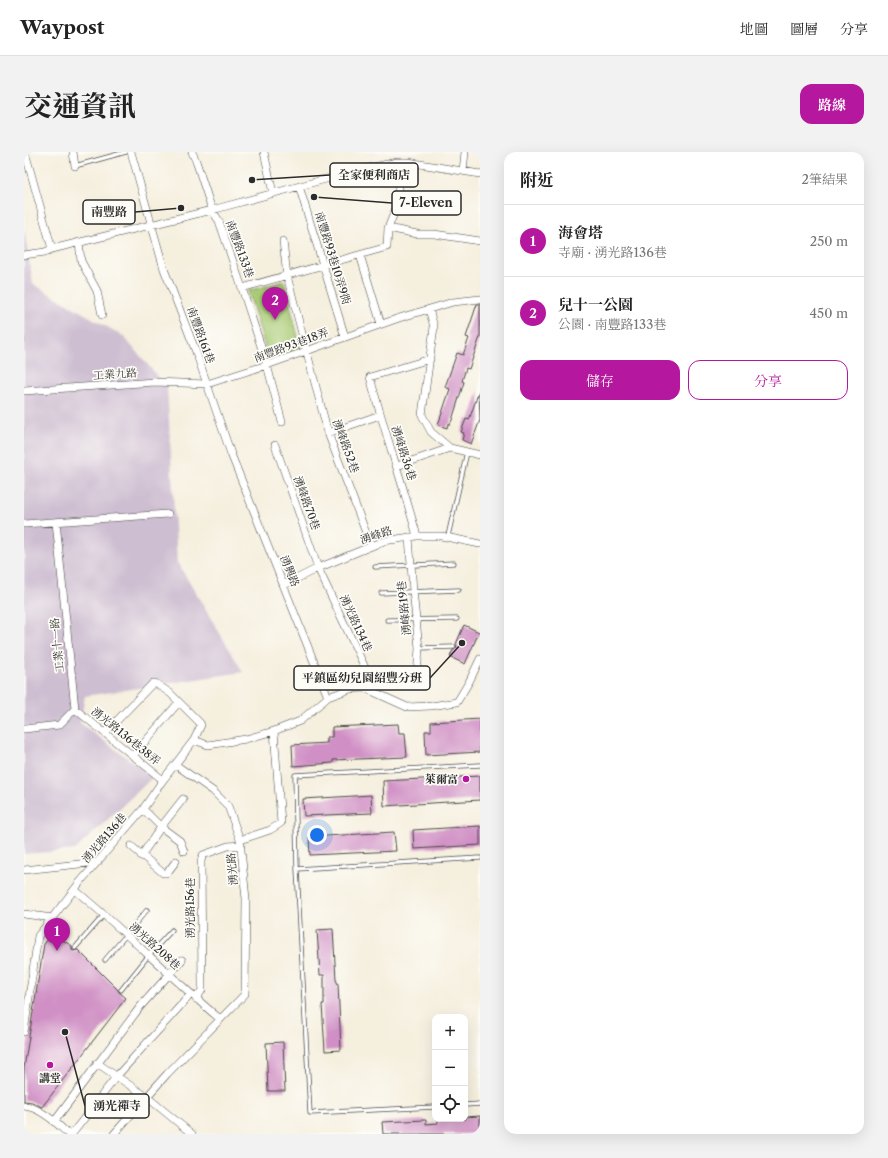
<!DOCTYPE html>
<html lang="zh-TW">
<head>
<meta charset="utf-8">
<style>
	body { margin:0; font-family:"Libre Caslon Text","Noto Serif TC",serif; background:#f2f2f2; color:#222 }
	.controls { position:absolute; right:12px; bottom:12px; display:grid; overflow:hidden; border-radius:8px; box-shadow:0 4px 16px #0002 }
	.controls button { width:36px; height:36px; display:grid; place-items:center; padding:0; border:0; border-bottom:1px solid #e0e0e0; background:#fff; color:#222; font:20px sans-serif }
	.you { position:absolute; left:293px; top:683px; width:14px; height:14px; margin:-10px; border:3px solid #fff; border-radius:50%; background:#1a73e8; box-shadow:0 0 0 6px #1a73e833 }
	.badge { display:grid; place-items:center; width:26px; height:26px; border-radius:50%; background:#b5179e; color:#fff; font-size:13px; font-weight:700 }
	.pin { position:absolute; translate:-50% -33px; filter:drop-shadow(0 1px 2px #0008) }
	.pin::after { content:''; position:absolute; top:21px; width:14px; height:12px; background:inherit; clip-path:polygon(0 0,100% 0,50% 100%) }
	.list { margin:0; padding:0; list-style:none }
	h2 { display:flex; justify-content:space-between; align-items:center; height:52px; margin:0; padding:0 16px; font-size:17px }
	h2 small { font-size:13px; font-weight:400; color:#767676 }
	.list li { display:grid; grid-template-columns:26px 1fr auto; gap:12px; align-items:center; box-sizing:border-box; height:72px; padding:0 16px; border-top:1px solid #e0e0e0 }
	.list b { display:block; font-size:15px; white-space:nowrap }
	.list p { margin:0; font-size:13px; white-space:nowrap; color:#767676 }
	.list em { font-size:13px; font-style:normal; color:#767676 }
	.actions { display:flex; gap:8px; padding:12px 16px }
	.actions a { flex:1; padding:9px 0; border:1px solid #b5179e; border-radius:12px; text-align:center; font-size:14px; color:#b5179e }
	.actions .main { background:#b5179e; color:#fff }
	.icon { flex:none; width:22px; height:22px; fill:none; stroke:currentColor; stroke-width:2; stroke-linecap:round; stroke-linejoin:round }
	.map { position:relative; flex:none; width:456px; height:982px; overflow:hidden; border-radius:12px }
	header { display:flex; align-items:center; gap:24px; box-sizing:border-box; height:56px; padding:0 20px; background:#fff; border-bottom:1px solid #e0e0e0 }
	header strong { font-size:19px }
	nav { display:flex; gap:22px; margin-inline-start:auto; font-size:14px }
	.intro { display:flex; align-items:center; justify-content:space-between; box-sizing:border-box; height:96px; padding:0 24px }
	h1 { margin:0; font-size:28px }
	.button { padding:10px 18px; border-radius:12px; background:#b5179e; color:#fff; font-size:14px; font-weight:700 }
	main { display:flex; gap:24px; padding:0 24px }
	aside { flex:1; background:#fff; border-radius:12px; box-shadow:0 4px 16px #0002 }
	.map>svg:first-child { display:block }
	.industrial { fill:#cebed1 }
	.green { fill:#a9cb74; stroke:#6a7b50 }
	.building { fill:#d090c5 }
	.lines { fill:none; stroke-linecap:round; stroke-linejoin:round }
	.lane-casing { stroke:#494846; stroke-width:5 }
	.street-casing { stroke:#494846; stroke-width:8 }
	.lane { stroke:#fff; stroke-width:3.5 }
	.street { stroke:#fff; stroke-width:7 }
	.poi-dot { fill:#b5179e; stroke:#fdfcf7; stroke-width:1.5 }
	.labels { text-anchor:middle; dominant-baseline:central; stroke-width:3.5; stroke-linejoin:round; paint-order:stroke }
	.street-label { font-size:11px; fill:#2b2b2b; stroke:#fdfcf7 }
	.poi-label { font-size:11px; font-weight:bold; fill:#2b2b2b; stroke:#fdfcf7; text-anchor:end }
	.leader { fill:none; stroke:#2b2b2b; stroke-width:1.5 }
	.callout-dot { fill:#2b2b2b; stroke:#fdfcf7; stroke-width:1.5 }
	.callout { fill:#fdfcf7; stroke:#2b2b2b; stroke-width:1.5 }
	.callout-label { font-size:12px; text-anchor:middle; font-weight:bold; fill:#2b2b2b }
</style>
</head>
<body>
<header>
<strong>Waypost</strong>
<nav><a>地圖</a><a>圖層</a><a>分享</a></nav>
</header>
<div class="intro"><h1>交通資訊</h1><a class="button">路線</a></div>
<main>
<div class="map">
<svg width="456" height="982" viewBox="0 0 456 982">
	<rect width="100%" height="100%" fill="#fdfcf7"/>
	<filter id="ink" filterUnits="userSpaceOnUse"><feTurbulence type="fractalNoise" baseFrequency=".025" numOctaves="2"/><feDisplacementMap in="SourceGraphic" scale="8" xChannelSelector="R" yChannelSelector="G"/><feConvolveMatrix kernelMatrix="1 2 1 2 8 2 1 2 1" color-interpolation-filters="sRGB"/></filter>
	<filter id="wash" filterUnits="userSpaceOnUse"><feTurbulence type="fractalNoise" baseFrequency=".012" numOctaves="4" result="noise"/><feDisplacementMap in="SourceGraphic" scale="16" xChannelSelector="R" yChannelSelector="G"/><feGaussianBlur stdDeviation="0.9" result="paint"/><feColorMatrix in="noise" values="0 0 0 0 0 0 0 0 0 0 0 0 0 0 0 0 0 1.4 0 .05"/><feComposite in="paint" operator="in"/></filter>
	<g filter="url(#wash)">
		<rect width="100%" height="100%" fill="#f5efde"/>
		<path class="industrial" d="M0,77L9,132L99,184L143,235L153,410L219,520L61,544L56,571L129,625L51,698L0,702Z"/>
		<path class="green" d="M260,129L277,197L245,208L224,139Z"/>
		<g id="blocks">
			<path class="building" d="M453,152H456V185L445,217L442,216L438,229L440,230L428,268L426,272H424L423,276L414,273L426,237L421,235L433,201L439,203L445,186L442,185Z
				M455,239L456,268L447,292L438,288L440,281L437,280L442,267L445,268Z
				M440,473L455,480L441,512L426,505L429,498L433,496L432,492Z
				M456,567V600L402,603L401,579H407V570Z
				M374,572L375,581H381L383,605L309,608V611L269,614L268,593L303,591V585H308V575Z
				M456,624V648L360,654L359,629Z
				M347,643L348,661L280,664L279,647Z
				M456,674V693L390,697L389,678Z
				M370,680L372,699L286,703L285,685Z
				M309,777L312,828L314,832L317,898L301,899L298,852H300V823H296L293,778Z
				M29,782L48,794V797L49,799L54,798L94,838L95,840L102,846L18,955L8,950L0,949V916L20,792Z
				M259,890L261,939H244L242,891Z
				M456,964V982H359L358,970L402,968V972L414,971V967H441V965Z"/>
		</g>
	</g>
	<g filter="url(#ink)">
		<use href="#blocks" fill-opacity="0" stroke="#494846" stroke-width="1"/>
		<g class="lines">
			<defs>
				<path id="lane" d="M51,14L102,0
					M424,384L443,300
					M351,415L430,411
					M357,441L435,438
					M363,468L433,467
					M395,496L430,495
					M273,717L271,623L456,613
					M51,796L80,763
					M81,808L123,758
					M97,838L125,803L148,778
					M441,953L456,952
					M411,955L286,961L273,717L456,706"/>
				<path id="street" d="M1,0L28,97
					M49,0L51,14
					M107,0L140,117L172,200L207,302L304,545
					M168,0L172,9L188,58L195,69L218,136L243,213L258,270
					M240,0L249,41
					M439,19L441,0
					M275,34L321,185
					M364,76L393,82H410L456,89
					M259,89L263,124L304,281L347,394
					M55,90L57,109L73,139L78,163
					M0,103L21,100L28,97L188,58L335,18L373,10H384L456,22
					M336,103L357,172
					M218,136L363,95L364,76L373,54L376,22L373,10
					M405,157L410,175L398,263L407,280L426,296L456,303
					M0,239L131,230L183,232L243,213L375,166L429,150L456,147
					M304,281L356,263
					M251,293L294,416L343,520L341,536
					M373,314L426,296
					M0,372L144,362
					M393,384C378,330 360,278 346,225L406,207
					M385,385L389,439L395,496L393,524
					M260,433L294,416L360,389L393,384H417L456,392
					M51,557L139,628
					M0,577L35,573L51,557L32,370
					M81,581L129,531H131L146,541L176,571L177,573L170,588
					M109,604L155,550
					M152,613L189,639L204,654L216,688
					M119,657L137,675L156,689L160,699
					M107,694L139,721H143L152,709
					M117,704L137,675L159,647
					M0,718L74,710
					M51,738C101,779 146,825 196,867
					M0,762L28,766
					M172,847L178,838L177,709L179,703L204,694L217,693
					M0,880L14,784L57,729L119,657L139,628L170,588L184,593L222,587L250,579
					M73,911L123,945L168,982
					M0,954C15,955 34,972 44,982
					M30,970L116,855L158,808
					M48,982L92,925L167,842
					M90,982L143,922L221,842L222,747L216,688L246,678L257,671L250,579L276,569L304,545L326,537L341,536L383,555L407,554L433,550L445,530L456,507"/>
			</defs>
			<use href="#lane" class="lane-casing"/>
			<use href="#street" class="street-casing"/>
			<use href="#lane" class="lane"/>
			<use href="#street" class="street"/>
		</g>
	</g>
	<g class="poi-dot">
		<circle cx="442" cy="627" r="4"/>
		<circle cx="26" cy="913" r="4"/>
	</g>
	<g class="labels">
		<g class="street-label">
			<text transform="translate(216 97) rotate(70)">南豐路133巷</text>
			<text transform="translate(309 106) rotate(73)">南豐路93巷10弄9衖</text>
			<text transform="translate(177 183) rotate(70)">南豐路161巷</text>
			<text transform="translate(267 193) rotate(-20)">南豐路93巷18弄</text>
			<text transform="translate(91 222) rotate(-4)">工業九路</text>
			<text transform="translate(322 294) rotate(70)">湧峰路52巷</text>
			<text transform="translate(380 301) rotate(72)">湧峰路36巷</text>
			<text transform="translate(283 351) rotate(70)">湧峰路70巷</text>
			<text transform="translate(352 383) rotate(-18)">湧峰路</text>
			<text transform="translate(266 419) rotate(68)">湧興路</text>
			<text transform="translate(380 456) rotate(-96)">湧峰路19巷</text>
			<text transform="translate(332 471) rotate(65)">湧光路134巷</text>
			<text transform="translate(33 493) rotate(-96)">工業十一路</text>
			<text transform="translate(102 584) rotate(39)">湧光路136巷38弄</text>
			<text transform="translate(80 686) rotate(-49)">湧光路136巷</text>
			<text transform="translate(208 717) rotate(-95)">湧光路</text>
			<text transform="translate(166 756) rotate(-90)">湧光路156巷</text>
			<text transform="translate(131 794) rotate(42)">湧光路208巷</text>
		</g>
		<g class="poi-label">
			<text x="434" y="627">萊爾富</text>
			<text x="26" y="926" text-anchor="middle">講堂</text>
		</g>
	</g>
	<path class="leader" d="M228 28L306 23M290 45L368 51M157 56L111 60M438 491L406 526M41 880L61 954"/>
	<g class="callout-dot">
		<circle cx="228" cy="28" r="4"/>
		<circle cx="290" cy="45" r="4"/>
		<circle cx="157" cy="56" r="4"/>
		<circle cx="438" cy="491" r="4"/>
		<circle cx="41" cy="880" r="4"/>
	</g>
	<g class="callout">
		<rect x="306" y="11" width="88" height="24" rx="4"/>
		<rect x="368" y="39" width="69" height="24" rx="4"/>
		<rect x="59" y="48" width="52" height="24" rx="4"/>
		<rect x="270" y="514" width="136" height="24" rx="4"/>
		<rect x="61" y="942" width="64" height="24" rx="4"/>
	</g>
	<g class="callout-label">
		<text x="350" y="27">全家便利商店</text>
		<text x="402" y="55">7-Eleven</text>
		<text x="85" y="64">南豐路</text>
		<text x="338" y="530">平鎮區幼兒園紹豐分班</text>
		<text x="93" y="958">湧光禪寺</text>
	</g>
</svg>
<div class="controls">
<button>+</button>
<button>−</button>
<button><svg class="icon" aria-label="locate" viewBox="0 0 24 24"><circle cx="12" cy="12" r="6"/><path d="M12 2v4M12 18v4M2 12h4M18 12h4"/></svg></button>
</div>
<div class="you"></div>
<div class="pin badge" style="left:33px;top:799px">1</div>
<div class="pin badge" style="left:251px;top:168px">2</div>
</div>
<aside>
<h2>附近<small>2筆結果</small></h2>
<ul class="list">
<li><span class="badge">1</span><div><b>海會塔</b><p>寺廟 · 湧光路136巷</p></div><em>250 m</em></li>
<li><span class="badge">2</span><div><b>兒十一公園</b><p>公園 · 南豐路133巷</p></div><em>450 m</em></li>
</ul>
<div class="actions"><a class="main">儲存</a><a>分享</a></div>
</aside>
</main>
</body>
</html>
